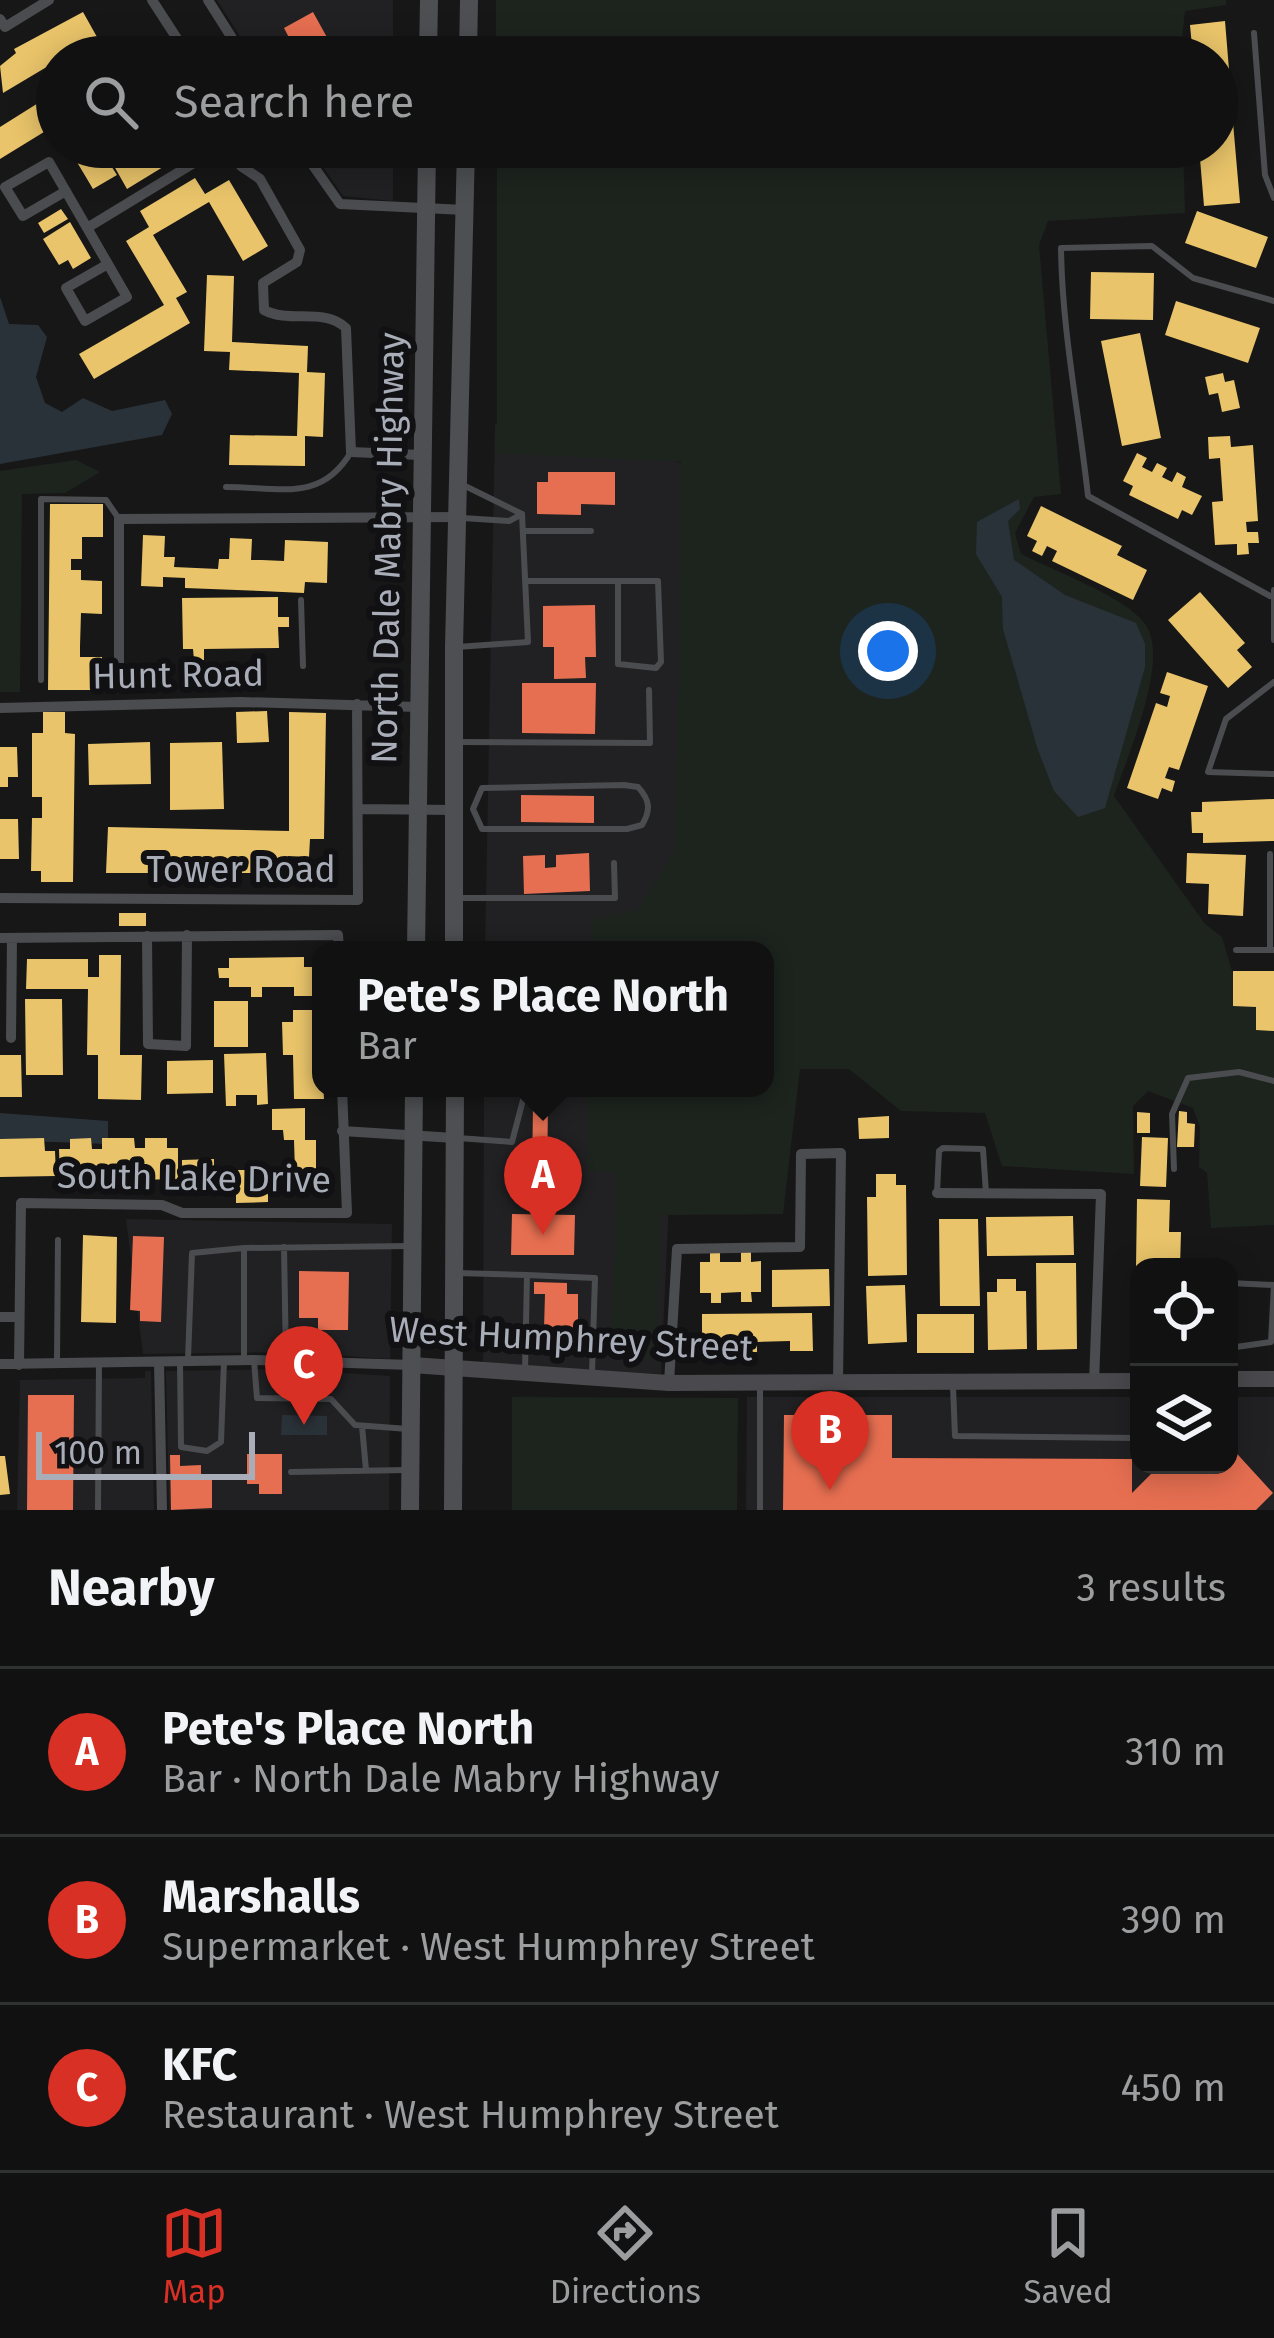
<!DOCTYPE html>
<html lang="en">
<head>
<meta charset="utf-8">
<style>
	body { margin:0; font-family:"Fira Sans",sans-serif; background:#1a1a1a; color:#f1f3f6 }
	.controls { position:absolute; right:36px; bottom:36px; display:grid; overflow:hidden; border-radius:24px; box-shadow:0 6px 30px #0003 }
	.controls button { width:108px; height:108px; display:grid; place-items:center; padding:0; border:0; border-bottom:3px solid #303131; background:#111; color:#f1f3f6; font:60px sans-serif }
	.scale { position:absolute; left:36px; bottom:30px; width:219px; box-sizing:border-box; padding-left:12px; border:6px solid #a8adb8; border-top:0; font-size:33px; line-height:42px; white-space:nowrap; color:#a8adb8; -webkit-text-stroke:9px #111113; paint-order:stroke }
	.you { position:absolute; left:888px; top:651px; width:42px; height:42px; margin:-30px; border:9px solid #fff; border-radius:50%; background:#1a73e8; box-shadow:0 0 0 18px #1a73e833 }
	.badge { display:grid; place-items:center; width:78px; height:78px; border-radius:50%; background:#d93025; color:#fff; font-size:39px; font-weight:700 }
	.pin { position:absolute; translate:-50% -99px; filter:drop-shadow(0 3px 6px #0008) }
	.pin::after { content:''; position:absolute; top:63px; width:42px; height:36px; background:inherit; clip-path:polygon(0 0,100% 0,50% 100%) }
	.popup { position:absolute; left:312px; top:941px; width:462px; height:156px; box-sizing:border-box; display:grid; place-content:center; border-radius:24px; background:#111; filter:drop-shadow(0 3px 9px #0005); font-size:39px; white-space:nowrap; color:#9c9d9f }
	.popup b { font-size:45px; color:#f1f3f6 }
	.popup::after { content:''; position:absolute; left:50%; top:100%; margin-left:-24px; border:24px solid transparent; border-top-color:#111 }
	.list { margin:0; padding:0; list-style:none }
	h2 { display:flex; justify-content:space-between; align-items:center; height:156px; margin:0; padding:0 48px; font-size:51px }
	h2 small { font-size:39px; font-weight:400; color:#9c9d9f }
	.list li { display:grid; grid-template-columns:78px 1fr auto; gap:36px; align-items:center; box-sizing:border-box; height:168px; padding:0 48px; border-top:3px solid #303131 }
	.list b { display:block; font-size:45px; white-space:nowrap }
	.list p { margin:0; font-size:39px; white-space:nowrap; color:#9c9d9f }
	.list em { font-size:39px; font-style:normal; color:#9c9d9f }
	.icon { flex:none; width:66px; height:66px; fill:none; stroke:currentColor; stroke-width:2; stroke-linecap:round; stroke-linejoin:round }
	.map { position:relative; flex:none; width:1274px; height:1510px; overflow:hidden }
	.search { position:absolute; background:#111; box-shadow:0 6px 30px #0003; left:36px; right:36px; top:36px; height:132px; display:flex; align-items:center; gap:30px; box-sizing:border-box; padding:0 42px; border-radius:66px; color:#9c9d9f; font-size:45px }
	.sheet { height:660px; background:#111 }
	nav { display:flex; justify-content:space-around; align-items:center; box-sizing:border-box; height:168px; border-top:3px solid #303131; background:#111; font-size:33px; color:#9c9d9f }
	nav a { display:grid; justify-items:center; gap:6px }
	nav .on { color:#d93025 }
	.map>svg:first-child { display:block }
	.built { fill:#212123 }
	.green { fill:#1d241e }
	.water { fill:#2a3239 }
	.homes { fill:#e9c46a }
	.shops { fill:#e76f51 }
	.lines { fill:none; stroke-linecap:round; stroke-linejoin:round }
	.lane { stroke:#4b4c50; stroke-width:6 }
	.street { stroke:#4b4c50; stroke-width:10 }
	.secondary { stroke:#4a4a4e; stroke-width:16 }
	.primary { stroke:#4d4f52; stroke-width:18 }
	.labels { text-anchor:middle; dominant-baseline:central; stroke-width:12; stroke-linejoin:round; paint-order:stroke }
	.street-label { font-size:36px; fill:#a8adb8; stroke:#111113 }
</style>
</head>
<body>
<div class="map">
<svg width="1274" height="1510" viewBox="0 0 1274 1510">
	<rect width="100%" height="100%" fill="#171717"/>
	<path class="built" d="M217,0H393V57H253Z
		M309,147H393V201L343,196Z
		M510,418L685,464L689,830L625,932L595,950H485L495,424Z
		M484,1088H592L670,1182L661,1374L483,1364Z
		M126,1219L392,1224L390,1359L286,1352L143,1354Z
		M285,1369L390,1376L389,1510H169L166,1371Z
		M145,1371H151L154,1510H17L20,1380L145,1378Z
		M747,1397H1139V1465H1229V1397H1274V1510H746Z"/>
	<path class="green" d="M496,0H1226V5L1185,11L1180,57H496Z
		M497,147H1183L1185,213L1048,221L1039,245L1061,494L1034,497L1015,533L1021,554C1054,571 1125,596 1145,624C1171,658 1127,757 1114,796L1205,924L1222,937L1237,988L1274,1028V1225L1211,1228L1207,1173L1199,1167L1200,1127L1193,1108L1148,1091L1133,1106L1134,1174L1002,1166L985,1113L901,1111L849,1069H800L783,1214L660,1215L657,1358L611,1353L617,1172L587,1171L589,1088H765V950H591V920L638,910L676,849L681,462L497,453Z
		M76,460L100,472L65,493L22,494L20,692H0V471Z
		M512,1397L738,1398L737,1510H512Z"/>
	<path class="water" d="M0,297L9,324L38,325L47,337L36,377L45,403L62,412L83,398L112,411L165,400L172,414L162,435L0,464Z
		M1019,499L1020,509L1008,521L1014,560L1065,595L1136,623L1145,644V667L1105,808L1078,817L1054,791L1038,750L1003,629L1002,597L976,554L977,522Z
		M0,1113L108,1121V1144L0,1140Z
		M282,1415L327,1416V1435H281Z"/>
	<path class="homes" d="M83,12L97,37L3,93L0,66L16,53L14,49Z
		M1225,21L1231,94L1217,95V57H1193L1190,25Z
		M51,95L57,124L0,159V127Z
		M1232,111L1240,203L1204,206L1199,147H1217V113Z
		M68,147H99L117,175L93,189Z
		M144,147H175L181,156L127,189L114,166Z
		M195,178L205,194L229,180L268,246L243,261L209,202L153,235L187,292L176,298L190,323L94,379L79,354L164,305L126,241L149,227L140,211Z
		M61,209L68,219L44,233L38,223Z
		M1197,211L1268,237L1256,268L1185,243Z
		M70,222L91,258L73,269L68,260L59,265L43,239Z
		M1091,272L1154,273L1153,320L1090,319Z
		M207,275L234,276L232,342L308,346L307,372L325,373L323,437L305,436V466L229,465L230,435L297,436L299,373L229,370L230,352L204,351Z
		M1176,301L1260,328L1248,363L1165,335Z
		M1140,333L1161,438L1122,446L1101,341Z
		M1223,373L1225,382L1234,380L1240,408L1222,412L1218,393L1209,395L1205,377Z
		M1230,436L1231,447L1253,445L1258,521L1246,522L1247,532H1258L1259,543H1248L1249,554L1237,555V544L1215,545L1212,502L1223,501L1220,458L1209,459L1208,437Z
		M1137,453L1147,458L1142,467L1152,472L1157,463L1167,468L1162,477L1172,482L1177,472L1186,477L1182,487L1202,496L1192,515L1182,510L1178,519L1129,495L1133,486L1123,481Z
		M50,504H103V537H82V559H71V570H81V580L102,581V614L81,613L80,646V657H102L101,690H48Z
		M1041,506L1122,546L1117,555L1147,570L1133,600L1052,561L1057,551L1047,546L1042,556L1032,551L1037,541L1027,536Z
		M143,535L165,536L164,557H175L174,567L218,569L219,559H229L230,538L252,539L251,560H262L284,561L285,540L328,542L327,583L305,582L304,593L261,591L185,588V578L163,577V587L141,586Z
		M1200,592L1245,643L1237,650L1252,667L1228,688L1168,620Z
		M278,597V617H289V627H278L279,648L204,649V660H194L193,649H183L182,598Z
		M1167,672L1208,686L1179,770L1169,767L1165,778L1175,781L1172,792L1162,788L1158,799L1127,788L1156,703L1167,707L1170,696L1160,693Z
		M267,711L269,742L237,743L236,712Z
		M43,712H65V733L75,734L73,882H41V871H31L32,818H42V797H32V733H43Z
		M289,712L326,713L324,839H310L309,857L288,856V873H106L108,827L289,831Z
		M150,742L151,784L89,785L88,744Z
		M222,742L224,809L170,810V743Z
		M0,747H17L18,777H8V787H0Z
		M1274,799V841L1203,843V833H1192L1191,812H1202V802Z
		M0,819H18L19,859H0Z
		M1187,853L1246,855L1243,916L1208,914L1209,884L1186,883Z
		M119,913H146V926H119Z
		M99,955H121L120,1055H142L141,1100L98,1099V1055H87L88,989H26L27,959H88V977H99Z
		M304,957V967H315L316,996H294V987H262V997H251V987H229V978H219L218,968H229V958Z
		M1233,971H1274V1031L1256,1030V1007L1233,1006Z
		M25,999H62L63,1075H26Z
		M214,1001H248V1047H214Z
		M293,1010H313V1055L321,1054L324,1099H294L293,1055H283L282,1022H293Z
		M266,1053L268,1104L257,1105V1095H236V1106H226L224,1054Z
		M0,1055H21L22,1097H0Z
		M213,1060V1093L167,1094V1061Z
		M305,1108V1140H316V1172H295L294,1140H284L283,1130H272V1109Z
		M1179,1111L1187,1112V1123L1195,1124L1194,1147H1177Z
		M1137,1112L1150,1113V1133H1137Z
		M889,1116V1138L859,1139L858,1118Z
		M1142,1137L1168,1138L1166,1187L1140,1186Z
		M44,1138L45,1151H55L56,1176L0,1177V1139Z
		M91,1138L92,1149H102V1138H134L135,1148H145V1138H167V1148H178V1179L135,1180V1169L103,1170V1180L60,1181L59,1149H70V1139Z
		M214,1159V1170H246L247,1192L268,1191V1202L236,1203V1192H182V1160Z
		M876,1174H896V1185H906L907,1275L868,1276L867,1197H876Z
		M1137,1199L1170,1200L1169,1232H1181L1180,1267H1136Z
		M1073,1216L1074,1255L987,1256L986,1217Z
		M939,1219H978L980,1306H940Z
		M83,1235L117,1237L116,1323L81,1322Z
		M751,1251V1262L761,1261V1292H751L752,1302H741V1292L721,1293V1303H711V1293H700V1262H710V1252H720V1262H741V1252Z
		M1036,1263H1076L1077,1349L1037,1350Z
		M829,1269L830,1306L772,1307V1270Z
		M997,1279H1016V1291H1026L1027,1349L988,1350L987,1292H997Z
		M905,1285L907,1342L868,1344L866,1286Z
		M812,1313L813,1351H790V1341L757,1342V1352H702V1314Z
		M917,1314H974V1353H917Z
		M0,1456H5L10,1494L0,1495Z"/>
	<path class="shops" d="M313,12L334,50L320,57H299L284,28Z
		M548,472H615V505L581,504V515L537,514V482H548Z
		M595,605L596,657H585L586,678L554,679V647H543V606Z
		M522,683H596L595,734L522,733Z
		M521,795L594,796V823L521,822Z
		M589,853L590,891L524,894L523,856L545,855V868L556,867V855Z
		M520,941H549V950H520Z
		M533,1103L548,1104L547,1181L532,1180Z
		M512,1214L575,1215L574,1255H511Z
		M133,1236L164,1237L161,1322L140,1321V1311L130,1310Z
		M299,1271L349,1272L348,1330H318V1318H299Z
		M534,1282L567,1283V1294H578V1329H544L545,1294H534Z
		M28,1395H74L73,1510H27Z
		M784,1415H892V1458L1132,1459V1493L1160,1465H1229V1445L1273,1493L1256,1510H783Z
		M247,1454H282V1494H259V1484H247Z
		M170,1455H180V1466L201,1465V1476H212V1508L171,1510Z"/>
	<g class="lines">
		<path class="lane" d="M1254,33L1265,175L1274,198
			M461,484L522,514L509,521L462,518
			M226,487C279,487 321,503 351,452
			M523,531H591
			M528,581H658L661,662L656,668L618,664V582
			M1274,590V640
			M1270,596L1088,496C1079,413 1062,331 1061,248L1152,246L1193,278L1274,301
			M301,600L303,666
			M457,647L528,642L522,514
			M41,680V499L106,500L119,519
			M1274,682L1226,719L1208,772L1274,774
			M458,742L650,743L649,690
			M624,785L638,787C650,800 651,810 642,825L627,829H482L473,809L482,788Z
			M1270,854V950
			M458,898H615L614,863
			M1236,950H1274
			M458,1138L512,1142L524,1096H557
			M1174,1169L1172,1114L1188,1078L1239,1072L1274,1081
			M937,1193L939,1151L943,1148L983,1149L986,1193
			M284,1247L286,1361
			M457,1273L527,1275L525,1371
			M527,1275L595,1278L592,1373
			M1229,1283L1274,1285
			M1229,1296L1230,1348
			M1229,1348L1271,1342L1274,1285
			M244,1358V1248L409,1246
			M188,1359L192,1253L244,1248
			M254,1360L257,1398L331,1399L355,1425L408,1429
			M57,1362L58,1240
			M180,1362L181,1447L207,1451L221,1442L224,1361
			M1135,1378L1134,1348H1139
			M760,1386V1510
			M953,1386L955,1436L1139,1438
			M362,1426L366,1470
			M291,1472L407,1470
			M98,1510L99,1363"/>
		<path class="street" d="M152,0L189,57
			M208,0L244,57
			M0,19L5,27L49,0
			M229,147L241,166L260,179L300,250L297,262L263,283L264,310C290,324 324,307 346,328L351,452L420,455
			M300,147L340,204L465,210
			M66,191L23,216L5,187L49,162C75,207 101,252 127,297L85,321L66,288L108,264
			M87,228L220,147
			M119,676V519L457,517
			M0,708L241,702L418,707
			M358,809L454,810
			M0,898L358,900L357,704
			M147,936L148,1044L186,1046L187,935
			M0,938L338,935L339,950
			M11,1038L12,938
			M342,1131L455,1138
			M937,1193L1101,1194L1094,1383
			M0,1317H19
			M159,1362L162,1510
			M0,1364L254,1360L412,1365
			M19,1365L21,1203L162,1205L182,1213H347L342,1088
			M669,1383L677,1249L800,1247L801,1154L841,1153L838,1382"/>
		<path class="secondary" d="M412,1365L669,1383L1139,1381
			M1229,1379H1274"/>
		<path class="primary" d="M428,57L429,0
			M468,57L469,0
			M416,950L427,147
			M454,950V647L466,147
			M410,1510L414,1088
			M453,1510L455,1088"/>
	</g>
	<g class="labels">
		<g class="street-label">
			<text transform="translate(388 548) rotate(-89)">North Dale Mabry Highway</text>
			<text transform="translate(178 675) rotate(-1)">Hunt Road</text>
			<text x="241" y="870">Tower Road</text>
			<text transform="translate(194 1178) rotate(1)">South Lake Drive</text>
			<text transform="translate(571 1339) rotate(3)">West Humphrey Street</text>
		</g>
	</g>
</svg>
<div class="controls">
<button><svg class="icon" aria-label="locate" viewBox="0 0 24 24"><circle cx="12" cy="12" r="6"/><path d="M12 2v4M12 18v4M2 12h4M18 12h4"/></svg></button>
<button><svg class="icon" aria-label="layers" viewBox="0 0 24 24"><path d="M12 4l9 5-9 5-9-5zM3 14l9 5 9-5"/></svg></button>
</div>
<div class="scale">100 m</div>
<div class="you"></div>
<div class="pin badge" style="left:543px;top:1235px">A</div>
<div class="popup"><b>Pete's Place North</b>Bar</div>
<div class="pin badge" style="left:830px;top:1490px">B</div>
<div class="pin badge" style="left:304px;top:1425px">C</div>
<div class="search"><svg class="icon" aria-label="search" viewBox="0 0 24 24"><circle cx="10" cy="10" r="6"/><path d="M15 15l6 6"/></svg>Search here</div>
</div>
<section class="sheet">
<h2>Nearby<small>3 results</small></h2>
<ul class="list">
<li><span class="badge">A</span><div><b>Pete's Place North</b><p>Bar · North Dale Mabry Highway</p></div><em>310 m</em></li>
<li><span class="badge">B</span><div><b>Marshalls</b><p>Supermarket · West Humphrey Street</p></div><em>390 m</em></li>
<li><span class="badge">C</span><div><b>KFC</b><p>Restaurant · West Humphrey Street</p></div><em>450 m</em></li>
</ul>
</section>
<nav>
<a class="on"><svg class="icon" aria-label="map" viewBox="0 0 24 24"><path d="M3 6l6-2 6 2 6-2v14l-6 2-6-2-6 2zM9 4v14M15 6v14"/></svg>Map</a>
<a><svg class="icon" aria-label="directions" viewBox="0 0 24 24"><path d="M12 3l9 9-9 9-9-9zM9 14v-3h6M13 9l2 2-2 2"/></svg>Directions</a>
<a><svg class="icon" aria-label="saved" viewBox="0 0 24 24"><path d="M7 4h10v16l-5-4-5 4z"/></svg>Saved</a>
</nav>
</body>
</html>
